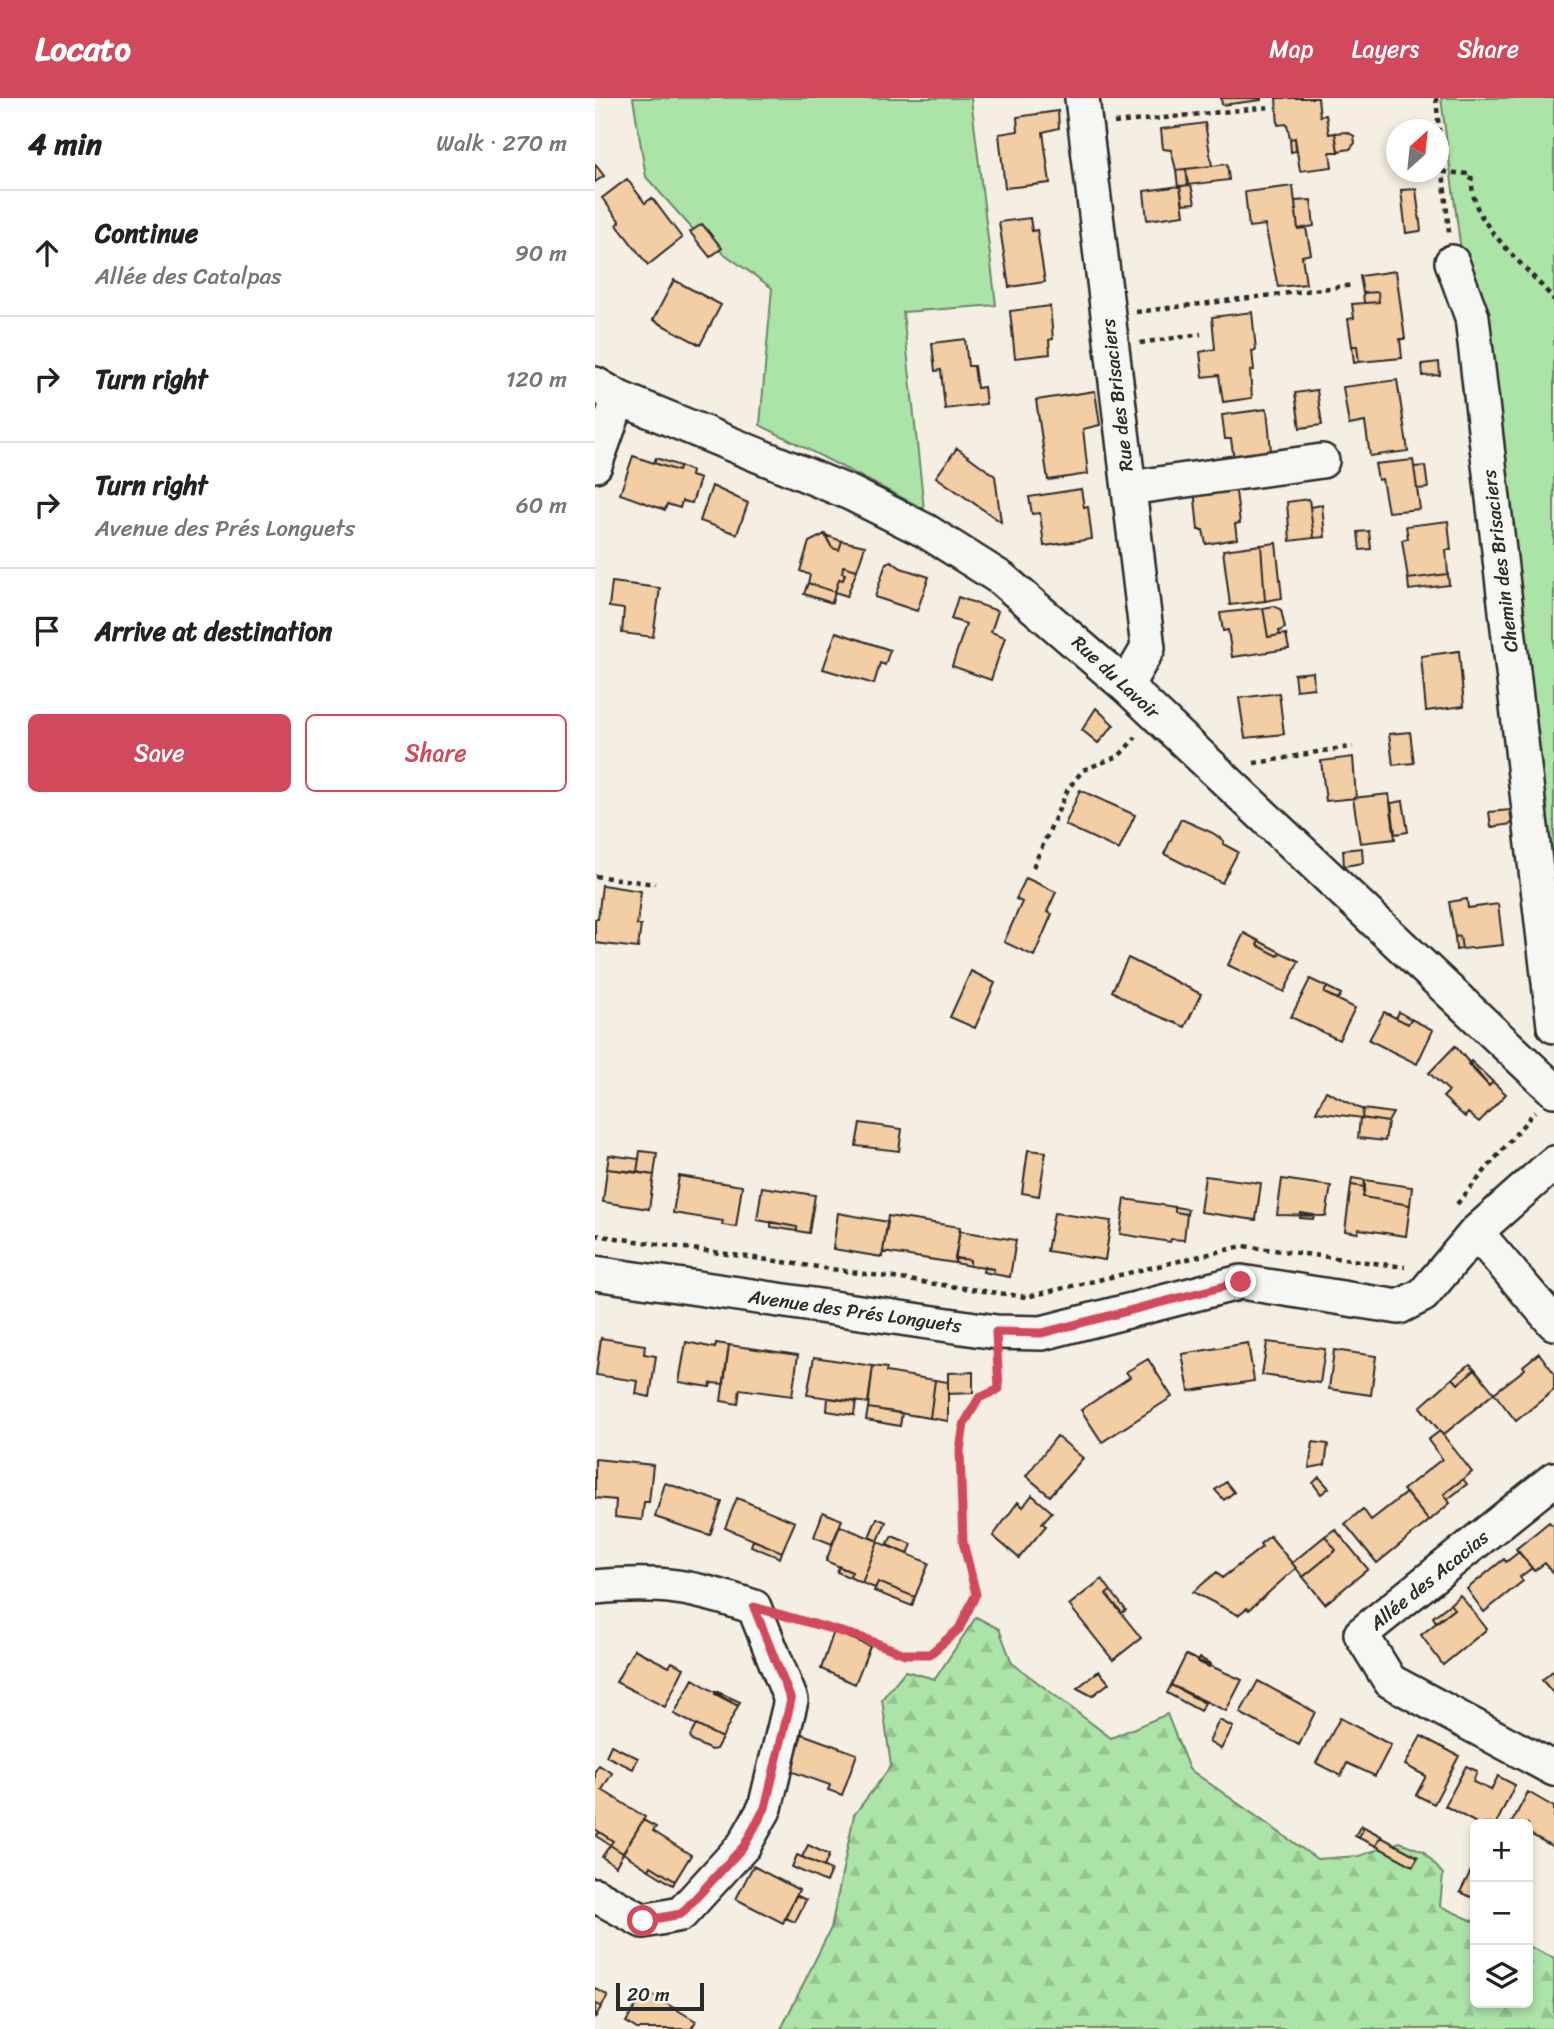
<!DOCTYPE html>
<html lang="en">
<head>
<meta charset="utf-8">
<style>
	body { margin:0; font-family:Sriracha,sans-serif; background:#f6f6f6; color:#222 }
	.controls { position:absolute; right:21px; bottom:21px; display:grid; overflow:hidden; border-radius:10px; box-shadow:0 4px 10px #0003 }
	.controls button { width:63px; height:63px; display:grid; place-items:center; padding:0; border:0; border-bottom:2px solid #e0e0e0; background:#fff; color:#222; font:35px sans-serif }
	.compass { position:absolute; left:791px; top:21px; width:63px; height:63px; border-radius:50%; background:#fff; box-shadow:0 4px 10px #0003; rotate:27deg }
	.scale { position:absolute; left:21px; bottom:18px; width:88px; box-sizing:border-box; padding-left:7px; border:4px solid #2b2b2b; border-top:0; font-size:19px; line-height:24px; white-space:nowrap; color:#2b2b2b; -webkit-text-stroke:5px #f6f6f2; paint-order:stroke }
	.stop { position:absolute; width:21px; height:21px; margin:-16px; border:5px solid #d1495b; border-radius:50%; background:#fff }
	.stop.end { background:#d1495b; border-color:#fff; box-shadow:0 2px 7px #0008 }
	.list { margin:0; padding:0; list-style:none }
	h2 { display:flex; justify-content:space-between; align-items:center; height:91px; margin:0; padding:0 28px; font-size:30px }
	h2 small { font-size:23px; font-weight:400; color:#767676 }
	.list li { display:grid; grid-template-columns:46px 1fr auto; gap:21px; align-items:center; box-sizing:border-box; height:126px; padding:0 28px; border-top:2px solid #e0e0e0 }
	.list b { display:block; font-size:26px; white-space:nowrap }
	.list p { margin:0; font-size:23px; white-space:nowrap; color:#767676 }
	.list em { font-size:23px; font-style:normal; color:#767676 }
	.actions { display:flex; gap:14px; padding:21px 28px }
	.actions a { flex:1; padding:16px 0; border:2px solid #d1495b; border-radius:10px; text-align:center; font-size:24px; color:#d1495b }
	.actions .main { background:#d1495b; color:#fff }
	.icon { flex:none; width:38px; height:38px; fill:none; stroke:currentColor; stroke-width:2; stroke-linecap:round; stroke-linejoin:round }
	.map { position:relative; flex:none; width:959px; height:1931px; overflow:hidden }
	header { display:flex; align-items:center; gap:42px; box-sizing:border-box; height:98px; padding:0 35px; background:#d1495b; color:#fff }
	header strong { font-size:33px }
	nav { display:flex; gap:38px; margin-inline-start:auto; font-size:24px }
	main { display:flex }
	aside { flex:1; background:#fff }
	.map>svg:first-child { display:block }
	.green { fill:#ace3a7; stroke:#6c8769; stroke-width:2 }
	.forest { fill:url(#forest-firs); stroke:#6c8769; stroke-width:2 }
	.building { fill:#f3cda3; stroke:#2b2b2b; stroke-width:2 }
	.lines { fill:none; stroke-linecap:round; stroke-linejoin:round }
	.minor-casing { stroke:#2b2b2b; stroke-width:38 }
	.path { stroke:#2b2b2b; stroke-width:4.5; stroke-dasharray:5 5; stroke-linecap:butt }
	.minor { stroke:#f6f6f2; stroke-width:33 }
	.route { stroke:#d1495b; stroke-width:9 }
	.labels { text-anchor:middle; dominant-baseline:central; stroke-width:7; stroke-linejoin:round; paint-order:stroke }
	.street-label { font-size:19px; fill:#2b2b2b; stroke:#f6f6f2 }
</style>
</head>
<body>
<header>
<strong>Locato</strong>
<nav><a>Map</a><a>Layers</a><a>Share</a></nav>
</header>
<main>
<aside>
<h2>4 min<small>Walk · 270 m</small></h2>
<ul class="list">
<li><svg class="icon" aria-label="ahead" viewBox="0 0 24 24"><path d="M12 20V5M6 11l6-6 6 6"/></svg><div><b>Continue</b><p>Allée des Catalpas</p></div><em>90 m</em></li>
<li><svg class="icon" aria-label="right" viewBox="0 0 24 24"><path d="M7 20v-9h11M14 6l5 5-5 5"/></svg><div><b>Turn right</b></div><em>120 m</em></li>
<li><svg class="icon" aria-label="right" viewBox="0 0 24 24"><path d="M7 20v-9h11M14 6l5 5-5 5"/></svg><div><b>Turn right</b><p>Avenue des Prés Longuets</p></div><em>60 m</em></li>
<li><svg class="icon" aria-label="arrive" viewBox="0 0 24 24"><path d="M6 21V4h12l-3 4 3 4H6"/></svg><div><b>Arrive at destination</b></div></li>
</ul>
<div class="actions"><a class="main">Save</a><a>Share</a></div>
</aside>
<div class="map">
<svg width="959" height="1931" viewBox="0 0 959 1931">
	<defs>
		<pattern id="forest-firs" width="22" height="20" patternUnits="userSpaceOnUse" patternTransform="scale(1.75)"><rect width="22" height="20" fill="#ace3a7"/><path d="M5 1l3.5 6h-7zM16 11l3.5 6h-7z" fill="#94c390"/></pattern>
	</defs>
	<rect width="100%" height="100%" fill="#f5eee2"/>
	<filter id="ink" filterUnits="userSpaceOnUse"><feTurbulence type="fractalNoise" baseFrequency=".0143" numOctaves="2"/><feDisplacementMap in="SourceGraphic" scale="14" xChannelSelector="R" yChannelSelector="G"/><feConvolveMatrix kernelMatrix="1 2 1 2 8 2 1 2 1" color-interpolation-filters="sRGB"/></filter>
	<g filter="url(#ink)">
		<path class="green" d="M38,0H376L401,207L308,214L329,411L165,327L177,190L103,137L51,79Z
			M846,0H959V866Z"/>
		<path class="forest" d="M381,1519L404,1531L417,1565L516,1640L572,1616L594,1671L722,1761L764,1758L805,1744L828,1753L848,1776L845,1808L880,1824V1905H933V1848L959,1860V1931H186L236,1830L259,1717L296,1668L287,1601L310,1573L340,1581Z"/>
		<path class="building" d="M626,0H666V2L627,7Z
			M681,0H723L725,18L731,17L734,36L740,35L743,54H735L737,69L705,73L700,40L695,41L692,26L683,27Z
			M463,13L464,30L448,34L455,85L410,90L404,36L423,33L422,19Z
			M610,25L617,68L581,72L576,52L568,51L566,31Z
			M752,34L759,38L760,45L755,51L743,53L740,35Z
			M700,40L701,53L696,54L695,41Z
			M0,66L9,78L0,84Z
			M632,66L634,82L593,87L591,71Z
			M591,71L593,87L583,89L581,72Z
			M32,81L50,105L57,100L87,140L53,167L22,127L25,124L7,100Z
			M596,87L600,105L588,106L585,88Z
			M585,88L589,117L552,122L549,93Z
			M698,88L703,131L711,130L716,156L707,158L711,186L683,189L670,127L654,129L650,94Z
			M821,91L826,133L811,135L806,92Z
			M716,102L719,128L703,131L700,103Z
			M435,120L437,133L442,132L450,184L414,189L404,124Z
			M107,126L127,150L115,159L95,134Z
			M801,173L810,241H805L807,260L764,264L762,248H757L753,221L759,220L757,206L784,204L783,194L768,195L765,178Z
			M79,182L126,207L105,247L58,222Z
			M783,194L784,204L769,205L768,195Z
			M455,208L458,241L454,242L455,256L420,260L415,213Z
			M657,214L661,252L657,253L659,272L655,273L657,300L628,304L624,277L608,279L605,254L620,251L617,219Z
			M370,241L373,268H379L382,290L389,289L391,306L350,311L346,272L340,273L337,245Z
			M757,248H762L764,264L759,265Z
			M844,264L845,277L828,278L827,266Z
			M802,282L813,353L775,358L770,324L754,327L748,289Z
			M722,292L727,327L705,330L700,295Z
			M500,293L505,327L488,331L493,376L453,382L441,302Z
			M672,311L677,363L640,369L636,341H630L627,317Z
			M362,350L400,378L406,424L341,379Z
			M38,358L83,373L85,368L97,373L96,378L105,381L97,405L87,403L85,410L72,406L70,412L25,396Z
			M61,360L85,368L83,373L59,365Z
			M818,362L825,411L793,414L787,381L783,382L780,366Z
			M830,368L833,390L822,391L819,369Z
			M640,386L645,425L640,426L642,441L611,446L608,432H603L599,390Z
			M117,388L153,405L142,436L105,423Z
			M486,391L489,409H493L497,441L449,448L445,415L437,416L434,399Z
			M714,401L719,440L695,443L692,404Z
			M727,407L730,439L719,440L715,409Z
			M853,423L856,452H851L853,476L813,481L807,442L813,440L811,428Z
			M774,433L776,451L765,452L763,434Z
			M230,436L237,450L244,452L247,443L270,448L262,472L248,468L247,475L250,476L248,482L244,481L240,494L213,485L215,477L205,473L214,444Z
			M230,437L247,443L244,452L237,450Z
			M681,445L687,500L670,503L666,447Z
			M666,447L670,503L635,507L628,452Z
			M296,463L306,470L334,479L322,513L280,499L291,465Z
			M248,468L262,472L252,498L240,494L244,481L248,482L250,476L247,475Z
			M853,476L854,487L814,492L813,481Z
			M17,484L65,490L58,539L27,535L29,511L14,509Z
			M213,485L240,494L237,505L209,496Z
			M363,499L403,513L396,534L410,539L396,582L357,568L371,526L356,521Z
			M679,508L686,512L690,530L684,533L685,537L673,539L668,510Z
			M668,510L673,539L691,536L694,551L637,559L633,532L628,533L625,515Z
			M241,534L295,552L290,567L285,565L279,586L228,571Z
			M864,553L869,608L831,613L826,558Z
			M718,574L719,590L701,592L699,576Z
			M684,595L689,636L650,640L644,600Z
			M501,610L519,627L503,645L487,632Z
			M815,634L819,665L798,667L794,636Z
			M758,659L761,700L731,703L726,663Z
			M485,692L540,717L524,752L470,727Z
			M794,696L800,741L765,745L758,700Z
			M808,703L813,734L800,736L796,705Z
			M915,712L917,726L896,729L894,714Z
			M586,721L618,735L629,743L628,746L643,754L627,785L569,756Z
			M767,750L768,765L749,768L748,752Z
			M431,780L461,794L452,814L457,816L439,858L409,844L427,804L421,801Z
			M7,787L46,793L42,827H46L43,850L0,845V821H3Z
			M872,801L873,810L903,806L908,847L867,851L865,838L860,839L854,804Z
			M649,835L664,843L662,847L683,858L685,854L704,863L689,894L633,867Z
			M865,838L867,851L861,852L860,839Z
			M664,843L685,854L683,858L662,847Z
			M533,860L606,896L590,929L549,912L517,893Z
			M376,873L400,885L380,930L355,919Z
			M715,881L732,889L729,895L760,910L744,942L696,919Z
			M732,889L746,896L743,901L729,895Z
			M789,914L813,926L816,921L838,932L822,966L774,942Z
			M804,914L816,921L813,926L801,920Z
			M860,948L894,988L898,984L911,996L884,1024L873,1015L870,1019L848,999L854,993L834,975Z
			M876,963L898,984L894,988L873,966Z
			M731,993L768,1012L767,1020L721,1014Z
			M768,1012V1011L798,1015L793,1024L767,1020Z
			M765,1020L793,1024L790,1043L763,1040Z
			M265,1025L307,1031L304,1053L261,1048Z
			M433,1052L451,1054L444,1098L427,1095Z
			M45,1053L62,1055L59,1077L42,1074Z
			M14,1057L44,1061L42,1074L12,1071Z
			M12,1071L59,1077L54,1111L8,1104Z
			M84,1078L147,1088L141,1129L127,1127L128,1123L78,1115Z
			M610,1078L666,1085L661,1122L605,1114Z
			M757,1080L770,1082V1089L756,1087Z
			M687,1081L736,1088L731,1118L682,1117Z
			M770,1082L817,1089L815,1107L768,1099Z
			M756,1087L770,1089L768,1099L815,1107L811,1138L764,1131L763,1135L750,1133Z
			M167,1089L220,1097L214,1135L202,1133V1129L162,1122Z
			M530,1101L580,1109V1114L592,1116L589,1142L576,1141L575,1144L525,1136Z
			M580,1109L593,1111L592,1116L580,1114Z
			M243,1115L293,1124L287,1159L238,1151Z
			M459,1115L516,1123L510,1162L452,1153Z
			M706,1115L719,1117L718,1121L705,1120Z
			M293,1118L365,1129L360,1165L288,1154Z
			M176,1124L202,1129V1133L176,1129Z
			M365,1133L421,1142L415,1179L398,1176L399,1171L375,1168V1162L360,1160Z
			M360,1160L375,1162V1168L360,1165Z
			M389,1169L399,1171L398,1176L388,1174Z
			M6,1240L50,1247L49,1256L61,1258L55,1299L41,1296L43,1283L1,1277Z
			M91,1244L120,1250L121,1245L134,1247L129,1286L116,1285L115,1289L84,1284Z
			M672,1244L730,1251L725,1285L667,1277Z
			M653,1245L659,1283L594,1293L587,1256Z
			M134,1247L203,1257L197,1298L145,1291L143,1306L126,1303Z
			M739,1252L781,1258L776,1297L734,1291Z
			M944,1255L959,1275V1292L921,1323L899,1295L930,1271L928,1268Z
			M219,1259L278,1268L273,1305L212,1297Z
			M553,1261L577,1299L507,1344L486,1312L535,1279L531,1274Z
			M875,1266L880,1271L863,1286L858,1280Z
			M278,1268L292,1270L291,1274L340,1282L335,1320L273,1310Z
			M880,1271L899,1295L848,1337L825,1309L858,1280L863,1286Z
			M378,1274V1295L353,1296V1275Z
			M340,1282L353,1284V1323L335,1320Z
			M233,1300L261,1304L259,1317L232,1313Z
			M273,1310L307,1315L305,1328L271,1322Z
			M845,1333L877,1374L849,1396L855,1405L834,1423L808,1392L847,1361L833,1342Z
			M462,1338L488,1360L455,1398L431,1378Z
			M718,1344L733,1346L730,1367L714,1370Z
			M0,1361L58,1367L54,1404H49L47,1422L20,1419L21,1402L0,1400Z
			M724,1379L734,1390L726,1396L718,1385Z
			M868,1381L872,1386L853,1401L849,1396Z
			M631,1384L639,1394L629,1402L620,1392Z
			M70,1385L127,1404L115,1437L60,1419Z
			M811,1395L834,1423L782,1465L750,1426L768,1411L776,1422Z
			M437,1397L457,1414L447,1425L451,1428L424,1460L398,1438L423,1404L428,1409Z
			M142,1400L200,1424L187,1454L130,1430Z
			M228,1414L247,1422L237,1446L219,1439Z
			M282,1420L291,1424L283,1443L274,1439Z
			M954,1424L959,1428V1476L950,1465L939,1473L921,1451Z
			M245,1428L283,1443L267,1485L254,1479L257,1474L231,1463Z
			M740,1431L773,1471L730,1506L708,1479L741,1452L730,1438Z
			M297,1438L317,1446L313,1456L292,1447Z
			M675,1438L701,1470L654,1512L652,1510L643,1517L598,1494L622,1474L627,1480L667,1449L665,1446Z
			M730,1438L741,1452L708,1479L697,1465Z
			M158,1442L187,1454L185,1460L156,1448Z
			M283,1444L334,1465L320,1499L283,1484L280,1490L267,1485Z
			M924,1454L937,1470L925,1479L928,1483L889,1514L872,1491L909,1461L911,1464Z
			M244,1469L257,1474L254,1479L242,1474Z
			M507,1481L516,1493L511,1496L546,1540L518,1562L474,1507Z
			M283,1484L320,1499L317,1508L279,1493Z
			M516,1493L531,1512L527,1515L511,1496Z
			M865,1497L892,1531L848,1567L826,1537L859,1511L855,1506Z
			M855,1506L859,1511L841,1524L838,1519Z
			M239,1533L275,1548L260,1586L226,1571Z
			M39,1551L74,1569L77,1564L89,1570L70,1609L21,1584Z
			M591,1557L647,1582L631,1613L576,1587Z
			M605,1560L616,1566L614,1569L603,1564Z
			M959,1572V1596L947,1582Z
			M504,1573L514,1585L497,1598L482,1590Z
			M98,1581L143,1608L127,1640L79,1616Z
			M663,1583L720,1614L704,1647L645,1615Z
			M576,1587L610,1605L605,1613L572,1595Z
			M121,1593L145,1604L143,1608L120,1596Z
			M745,1620L796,1647L780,1678L752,1665L746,1678L721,1665Z
			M624,1622L638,1629L626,1651L614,1644Z
			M101,1627L127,1640L121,1651L116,1652L97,1643L95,1638Z
			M207,1636L262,1656L247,1697L233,1692L235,1687L195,1673Z
			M826,1638L864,1658L839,1706L821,1697L831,1678L810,1667Z
			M16,1647L43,1660L38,1671L11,1658Z
			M4,1667L17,1675L7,1692L50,1719L28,1755L15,1747L18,1743L0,1731V1673Z
			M871,1668L882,1673L878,1684L896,1692L903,1678L920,1687L901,1726H883L850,1708Z
			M933,1694L959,1709V1749L933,1735V1726H916Z
			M48,1722L61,1729L58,1733L96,1757L80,1783L56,1768L54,1772L28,1755Z
			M766,1727L769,1729L764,1740L760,1738Z
			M769,1729L786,1738L781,1748L764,1740Z
			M4,1734L18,1743L15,1747L1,1738Z
			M786,1739L823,1759L818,1768L781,1748Z
			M15,1747L28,1755L21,1768L7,1759Z
			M213,1747L234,1757L229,1769L207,1759Z
			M202,1757L236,1772L231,1784L197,1769Z
			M880,1765V1795L878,1800L865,1794Z
			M56,1768L80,1783L78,1787L54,1772Z
			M158,1768L204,1792L188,1825L141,1801Z
			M201,1797L211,1802L200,1824L190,1820Z
			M0,1890L13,1898L6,1909L0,1905Z
			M50,1893L101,1923L96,1931H42L31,1924Z
			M0,1905L6,1909L0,1920Z"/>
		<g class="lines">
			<defs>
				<path id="minor" d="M487,0L553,550L531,588
					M857,164L877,219L959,928
					M0,286L24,300L255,395L331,433L407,481L531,588L959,992
					M0,367L24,300
					M534,390L727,363
					M881,1134L959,1225
					M0,1175L401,1234L447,1235L646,1184L804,1209L828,1197L881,1134L959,1065
					M959,1381L766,1536L795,1583L959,1671
					M0,1489C66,1483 96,1488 159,1509L196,1602L170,1710L149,1747L86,1816L48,1823L0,1797"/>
			</defs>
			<use href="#minor" class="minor-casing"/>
			<path class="path" d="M841,0L854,135
				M519,25L675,9
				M848,74L876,76C877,85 877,95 880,103C887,133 938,175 959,202
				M541,214L759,187
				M545,245L606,236
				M659,665C692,661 724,652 758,649
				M438,769L473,691L488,672L524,658L541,639
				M0,778L60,786
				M862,1106L940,1013
				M0,1137L431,1199L648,1148L810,1169
				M197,1519L268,1540L310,1556H335L364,1531L381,1496L368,1444L365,1352L369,1326L384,1300L404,1291L402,1262"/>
			<use href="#minor" class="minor"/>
		</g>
	</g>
	<g class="lines" filter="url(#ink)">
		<path class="route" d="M48,1823L86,1816L149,1748L170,1710L196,1602L159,1509L268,1540L310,1556H335L364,1531L381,1496L368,1444L365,1352L369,1326L384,1300L404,1291L401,1234L447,1235L646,1184"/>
	</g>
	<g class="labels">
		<g class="street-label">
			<text transform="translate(522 297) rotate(-97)">Rue des Brisaciers</text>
			<text transform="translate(905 463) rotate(-97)">Chemin des Brisaciers</text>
			<text transform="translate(521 579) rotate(43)">Rue du Lavoir</text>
			<text transform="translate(260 1213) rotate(8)">Avenue des Prés Longuets</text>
			<text transform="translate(834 1482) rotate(-39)">Allée des Acacias</text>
		</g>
	</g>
</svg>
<div class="controls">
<button>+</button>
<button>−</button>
<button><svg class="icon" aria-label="layers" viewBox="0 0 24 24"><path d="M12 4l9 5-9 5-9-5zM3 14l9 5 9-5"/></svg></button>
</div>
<svg class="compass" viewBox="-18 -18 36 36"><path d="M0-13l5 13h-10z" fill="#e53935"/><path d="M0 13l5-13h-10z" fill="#767676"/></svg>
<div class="scale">20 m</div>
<div class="stop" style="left:48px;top:1823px"></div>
<div class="stop end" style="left:646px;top:1184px"></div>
</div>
</main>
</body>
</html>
